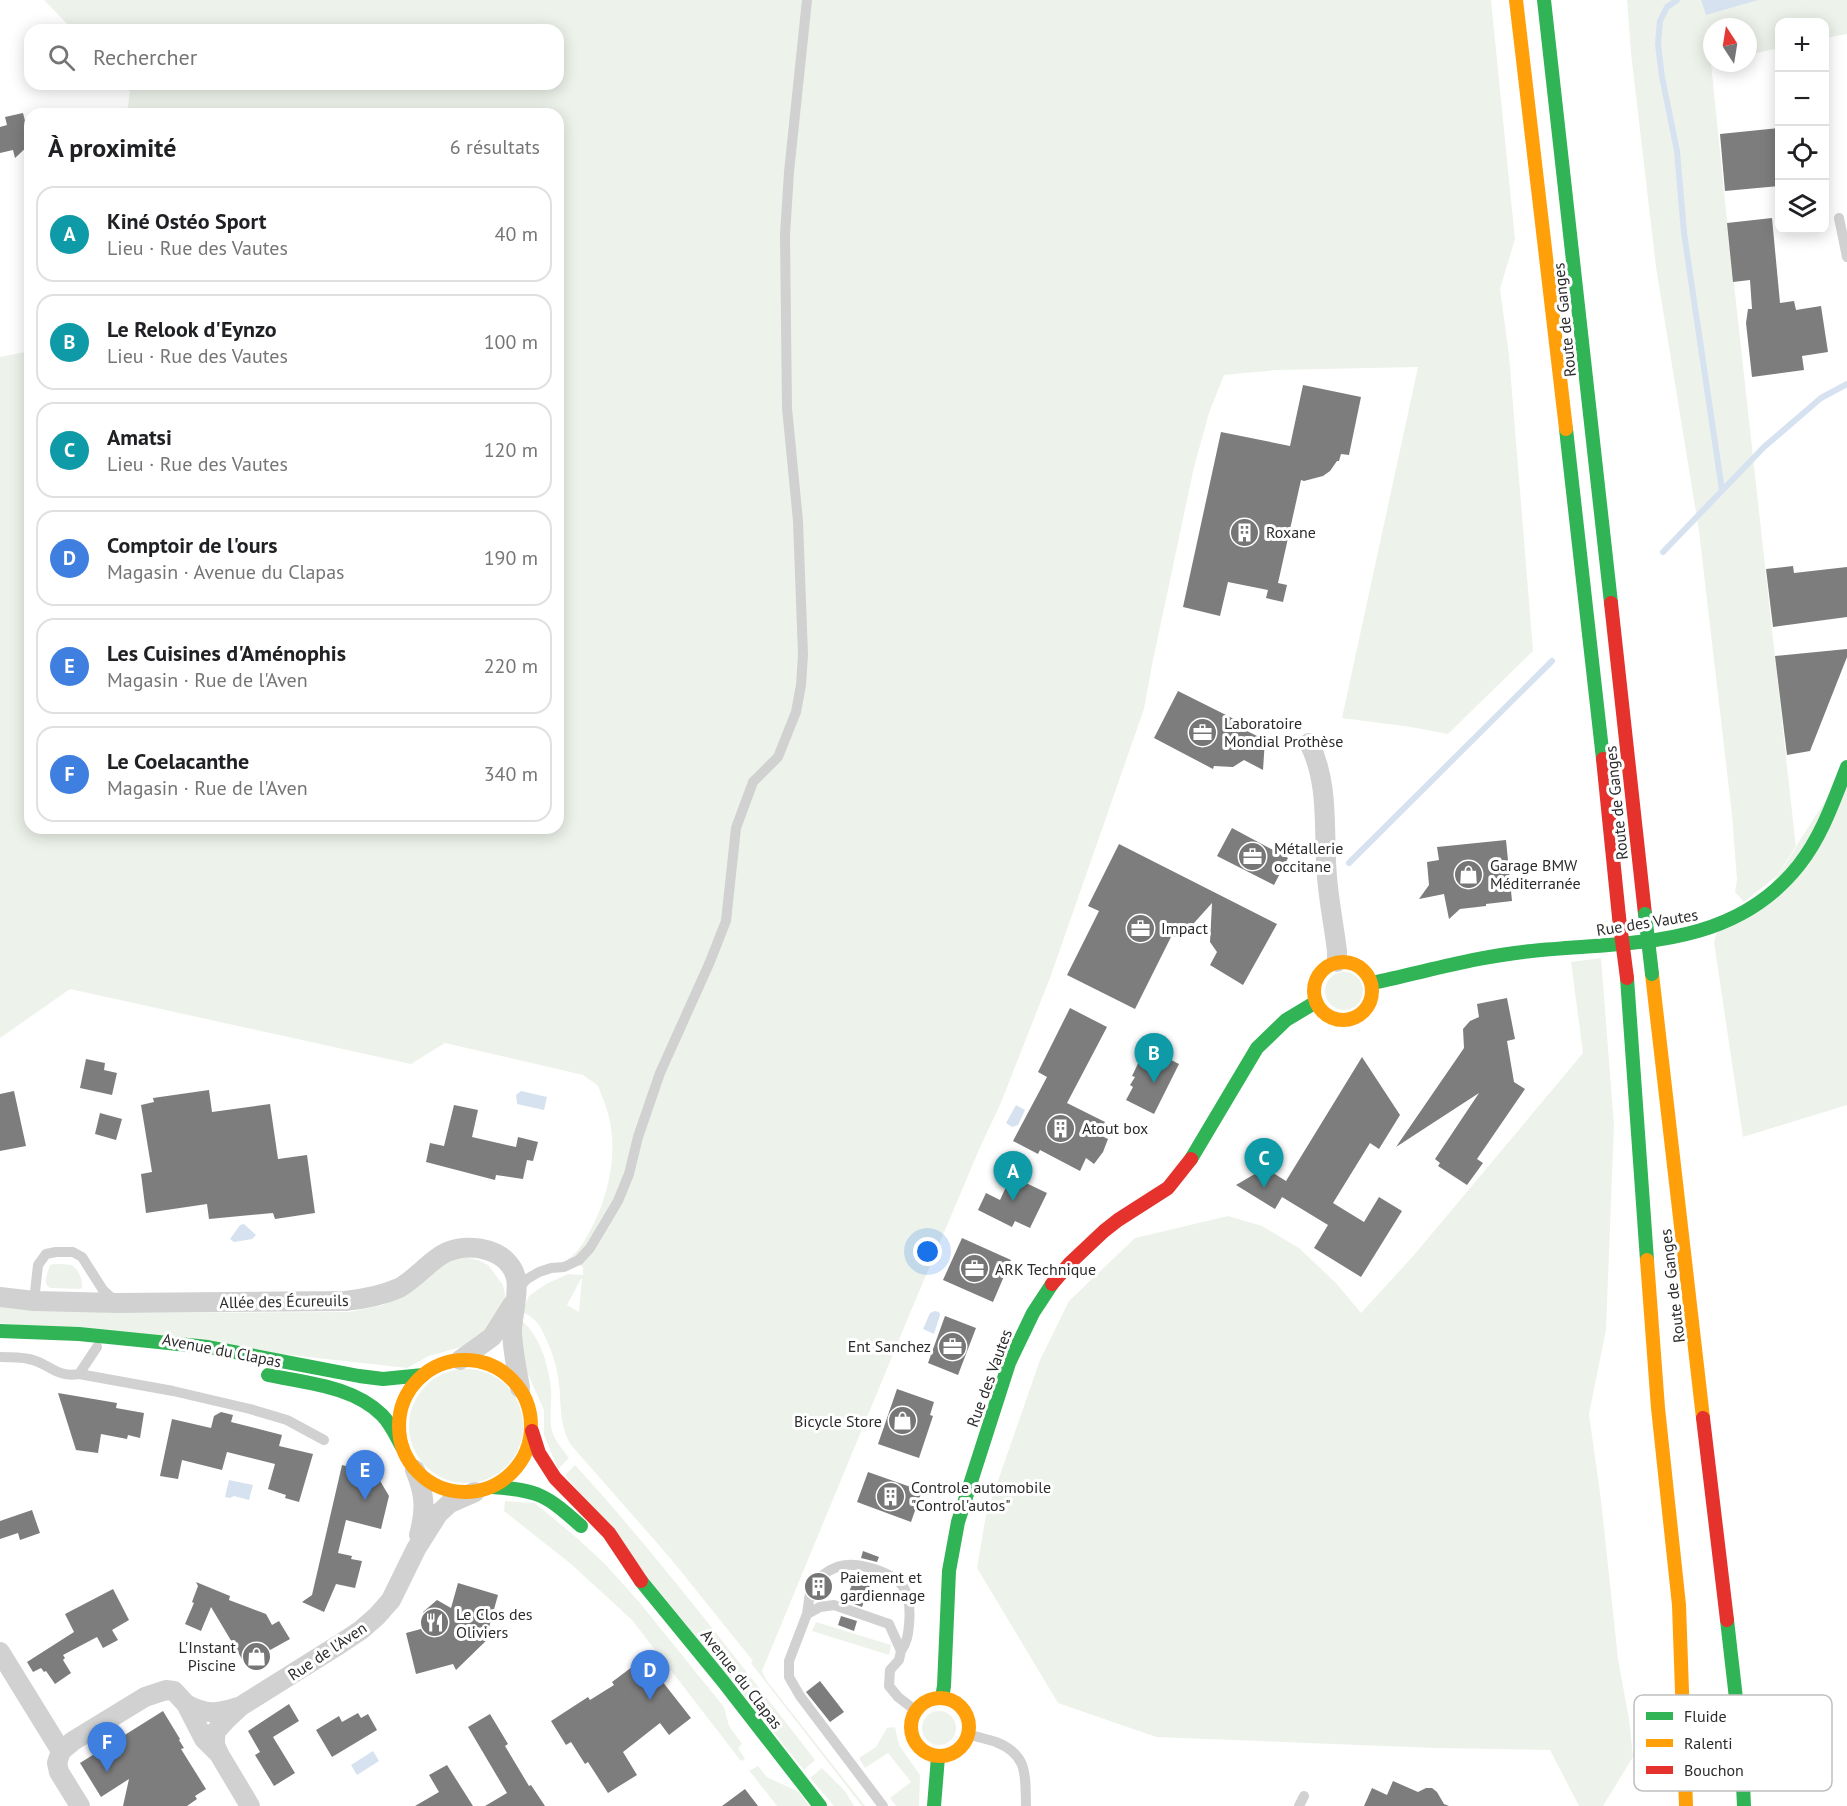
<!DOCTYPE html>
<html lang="fr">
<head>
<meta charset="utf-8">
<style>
	body { margin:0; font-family:"PT Sans",sans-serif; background:#f6f6f6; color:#202124 }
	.controls { position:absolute; right:18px; top:18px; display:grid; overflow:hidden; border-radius:12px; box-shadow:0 3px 15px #0003 }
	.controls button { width:54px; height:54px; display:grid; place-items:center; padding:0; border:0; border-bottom:2px solid #e0e0e0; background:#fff; color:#202124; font:30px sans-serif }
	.compass { position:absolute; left:1703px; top:18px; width:54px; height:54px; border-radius:50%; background:#fff; box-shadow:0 3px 15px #0003; rotate:348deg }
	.you { position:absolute; left:928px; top:1252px; width:21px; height:21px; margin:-15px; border:4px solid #fff; border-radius:50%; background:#1a73e8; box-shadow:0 0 0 9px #1a73e833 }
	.badge { display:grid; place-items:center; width:39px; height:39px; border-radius:50%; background:#b45309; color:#fff; font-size:20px; font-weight:700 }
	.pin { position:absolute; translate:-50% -50px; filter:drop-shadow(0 2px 3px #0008) }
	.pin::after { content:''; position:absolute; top:32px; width:21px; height:18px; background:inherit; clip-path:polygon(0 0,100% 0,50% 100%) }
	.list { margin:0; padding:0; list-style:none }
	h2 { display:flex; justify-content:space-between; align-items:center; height:78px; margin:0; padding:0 24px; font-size:26px }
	h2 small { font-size:20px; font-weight:400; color:#757577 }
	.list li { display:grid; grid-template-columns:39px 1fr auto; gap:18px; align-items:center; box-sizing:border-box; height:96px; margin:0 12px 12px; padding:0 12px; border:2px solid #e0e0e0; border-radius:18px }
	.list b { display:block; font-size:22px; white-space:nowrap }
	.list p { margin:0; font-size:20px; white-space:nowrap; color:#757577 }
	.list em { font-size:20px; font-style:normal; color:#757577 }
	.icon { flex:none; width:33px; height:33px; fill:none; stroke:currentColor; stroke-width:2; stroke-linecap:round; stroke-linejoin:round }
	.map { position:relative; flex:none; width:1847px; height:1806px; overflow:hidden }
	.search { position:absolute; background:#fff; box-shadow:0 3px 15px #0003; left:24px; top:24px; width:540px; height:66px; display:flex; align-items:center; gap:15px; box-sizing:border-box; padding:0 21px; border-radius:18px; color:#757577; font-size:22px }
	.panel { position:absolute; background:#fff; box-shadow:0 3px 15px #0003; left:24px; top:108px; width:540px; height:726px; border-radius:18px }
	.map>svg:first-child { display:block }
	.green { fill:#edf3ea; fill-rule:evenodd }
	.water { fill:#d6e2f0 }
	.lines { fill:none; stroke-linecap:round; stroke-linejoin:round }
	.stream { stroke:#d6e2f0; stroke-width:6 }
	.building { fill:#7d7d7d }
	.lane { stroke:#d1d1d1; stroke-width:10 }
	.street { stroke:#d1d1d1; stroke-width:20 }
	.fast { stroke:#30b455; stroke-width:14 }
	.slow { stroke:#ff9f0a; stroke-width:14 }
	.jam { stroke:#e5322d; stroke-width:14 }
	.fast-bridge { stroke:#30b455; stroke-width:14 }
	.jam-bridge { stroke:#e5322d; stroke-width:14 }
	.labels { text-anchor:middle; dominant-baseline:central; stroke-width:6; stroke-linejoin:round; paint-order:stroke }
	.street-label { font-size:16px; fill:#2c2c2c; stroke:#fff }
	.poi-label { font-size:16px; fill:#2c2c2c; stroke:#fff; text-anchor:start }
	.key { fill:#fff; stroke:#c0c0c0; stroke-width:1.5 }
	.key-label { font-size:16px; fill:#2c2c2c }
</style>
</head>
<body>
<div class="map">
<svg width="1847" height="1806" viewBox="0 0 1847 1806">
	<rect width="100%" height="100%" fill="#fff"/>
	<path class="green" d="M44,0H1491L1515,239L1500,289L1509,355L1533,651L1448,734L1411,727L1342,718L1418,367L1276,370L1224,375L1209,413L1194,467L1152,665L1144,709L1050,978L1000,1105L981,1145L913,1306L762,1671L767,1681L865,1806H862L751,1663L753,1661L671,1559L571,1445C558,1424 562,1401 558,1377C556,1364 552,1352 547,1341C541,1327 537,1319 524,1313L522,1321C540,1336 549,1366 551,1389C552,1402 549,1418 552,1431C555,1441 563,1450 569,1458L558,1469L544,1435V1410L526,1370L522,1352V1311L529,1296L546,1284L568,1274L583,1275V1267L568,1259C576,1254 581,1246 586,1238C610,1198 622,1143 603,1099C601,1095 600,1090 598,1086C594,1082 587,1078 583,1075L445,1043L411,1064L70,989L0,1038V357L30,351V828H558V114H127L130,91L123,84H558V30H73ZM581,1279H582L579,1312L567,1305Z
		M1627,0H1847V34L1825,38L1824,22H1780L1779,48L1748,55V27H1712L1711,63L1726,211L1796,848L1778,875L1744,902L1735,892L1737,880L1732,815L1699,531L1656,267L1631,53Z
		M1847,767V1105L1743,1137L1714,942L1718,927L1757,907Z
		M1601,958L1614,1125L1606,1330L1589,1414L1601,1500L1618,1659L1629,1719L1633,1757L1603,1806H1579L1550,1750L1436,1748L1156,1737L1058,1703L977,1568L986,1515L1040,1360L1069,1301L1135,1238L1228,1216L1262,1226L1299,1248L1336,1283L1361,1313L1414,1255L1583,1053L1571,962Z
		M1325 991a19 19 0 1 1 38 0a19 19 0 1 1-38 0Z
		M465,1257L478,1260L488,1265L503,1285L506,1299L496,1325L468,1345L429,1356L407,1368L0,1323V1306L114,1313L350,1312L383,1305L399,1297L447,1260Z
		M54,1264C59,1264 66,1264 71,1265C79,1268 83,1281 82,1288L80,1289L50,1288C42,1284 48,1272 50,1265Z
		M409 1426a57 57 0 1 1 114 0a57 57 0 1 1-114 0Z
		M575,1465C661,1559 737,1660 815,1760L804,1770L565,1475Z
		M505,1501L535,1503L578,1539L604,1563L640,1603L724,1707L729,1726L742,1744L738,1748L745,1759L741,1761L632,1620L571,1564L504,1511Z
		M816,1622L891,1645L889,1655L812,1631Z
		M922 1728a17 17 0 1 1 34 0a17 17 0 1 1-34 0Z
		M895,1727L899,1745L920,1775L919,1806H896L890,1798L911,1782L888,1753L865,1768L859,1758L876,1747L887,1728Z
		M758,1766L767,1777L799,1792L809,1806H777L748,1769L751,1770Z
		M822,1768L845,1791L854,1806H834L810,1778Z"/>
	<path class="water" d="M1701,0H1758L1706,15Z
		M521,1091L547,1097L544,1110L517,1104L516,1095Z
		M1016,1105L1025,1110L1018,1125L1012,1127L1006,1123Z
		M244,1224L256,1235L252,1239L234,1242L230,1239L240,1225Z
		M935,1311L939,1312L940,1315L934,1334L923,1329L930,1313Z
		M229,1480L253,1485L249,1500L234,1496L230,1498L225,1497Z
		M373,1751L379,1761L357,1775L351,1765Z"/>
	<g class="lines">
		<path class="stream" d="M1677,0L1667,7L1660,21L1658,44L1662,77L1677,151L1684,233L1722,490
			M1663,552L1764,447L1821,398L1847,384
			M1349,863L1552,661"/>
	</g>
	<path class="building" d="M23,113L27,129L30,128V144L15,158L13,150L0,153V127L7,125L5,117Z
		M1779,128V186L1725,191L1720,134Z
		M1772,218L1780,303L1794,301L1796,310L1821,306L1828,352L1802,356L1804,370L1752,377L1746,323L1748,309H1752L1750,280L1733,282L1727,223Z
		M1303,385L1361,397L1349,455L1341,454L1339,461H1337L1330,471L1323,476L1304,481L1301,480L1278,583L1287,585L1283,602L1266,598L1268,590L1228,582L1220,616L1183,607L1221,432L1290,446Z
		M1793,566L1794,573L1847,567V617L1773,627L1766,569Z
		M1847,649V657L1810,751L1787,755L1775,656Z
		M1178,691L1238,721L1235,725L1265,740L1263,770L1244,760L1233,767L1214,766L1213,769L1154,738Z
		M1232,828L1288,858L1274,885L1217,856Z
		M1506,840L1512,901L1486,904V906L1460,909L1449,919L1444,894L1419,899L1429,885L1427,862L1439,860L1437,847Z
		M1119,844L1277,924L1243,985L1210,965L1217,952L1210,942L1212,903L1185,933L1180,936L1171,937L1135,1009L1067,975L1099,911L1088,906Z
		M1507,998L1515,1039L1507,1041L1514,1082L1525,1089L1477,1159L1483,1163L1467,1185L1438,1166L1440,1163L1435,1159L1479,1093L1396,1147L1464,1048L1463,1029L1470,1021L1479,1017L1477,1004Z
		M1070,1008L1107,1027L1067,1103L1105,1122L1098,1134L1108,1139L1103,1152L1094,1164L1086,1158L1080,1171L1040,1150L1038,1154L1013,1141L1047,1077L1038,1072Z
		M1146,1047L1179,1064L1154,1114L1126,1100L1133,1087L1130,1085L1135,1077L1132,1076Z
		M1362,1057L1400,1115L1379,1149L1370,1143L1333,1203L1364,1222L1379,1197L1402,1211L1361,1277L1314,1248L1328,1225L1282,1197L1275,1209L1236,1185L1265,1168L1286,1181Z
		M86,1059L105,1063L104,1070L117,1073L112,1095L80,1088Z
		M209,1090L212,1112L270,1104L278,1159L307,1155L315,1213L275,1219L273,1213L209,1219L207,1204L146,1213L141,1174L152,1172L141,1105L154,1102L153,1098Z
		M14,1091L26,1146L0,1151V1094Z
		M454,1105L478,1110L472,1137L516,1147L518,1137L538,1142L533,1161L527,1160L523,1179L496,1175L495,1180L426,1162L430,1143L444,1146Z
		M100,1113L122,1119L116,1140L95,1134Z
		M1011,1176L1047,1193L1030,1228L1015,1221L1012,1227L978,1210L986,1193L1000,1200Z
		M962,1238L1011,1260L993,1302L943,1280Z
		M945,1316L976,1328L958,1375L928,1363Z
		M897,1389L934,1402L930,1415L933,1416L919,1458L878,1444Z
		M58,1393L117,1403L116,1408L144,1413L140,1438L128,1435L127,1439L101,1434L98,1453L76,1450Z
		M221,1412L233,1415L231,1422L282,1435L279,1446L313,1454L299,1502L285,1498L286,1495L268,1489L275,1464L227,1452L222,1470L182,1460L178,1479L160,1476L172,1419L211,1428L214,1416Z
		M342,1465L376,1474L389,1496L381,1529L346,1520L338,1553L352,1556L351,1559L362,1561L355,1588L336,1584L324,1612L302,1602L312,1595Z
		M868,1472L922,1491L911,1522L857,1502Z
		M32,1510L40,1533L20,1540L18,1533L0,1539V1521Z
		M863,1551L879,1557L877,1562L861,1558Z
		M856,1573L873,1577L862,1607L846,1601Z
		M196,1582L230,1596L229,1600L266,1614L272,1625L279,1621L290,1639L245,1664L211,1607L201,1631L185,1624L194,1603L192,1602L198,1586Z
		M458,1583L498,1595L488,1631L493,1634L456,1670L453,1664L416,1674L406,1633L432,1626L423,1612L437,1600L451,1608Z
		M113,1589L129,1620L112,1630L118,1640L103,1648L97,1637L63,1655L65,1658L63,1660L71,1673L55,1684L46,1671L44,1672L41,1668L33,1672L27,1662L74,1632L65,1614Z
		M841,1616L857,1621L854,1631L838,1625Z
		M644,1658L691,1718L669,1735L660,1723L623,1752L637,1775L608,1793L588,1762L585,1764L571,1742L566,1745L551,1721L588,1697L590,1700L614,1685L612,1682Z
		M820,1681L844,1712L830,1722L806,1692Z
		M289,1704L299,1721L273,1737L295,1773L274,1786L255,1755L260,1752L248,1731Z
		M163,1711L180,1739L179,1740L184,1748L181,1749L206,1789L195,1796L197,1799L187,1806H123L129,1779L101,1797L80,1763Z
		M358,1713L361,1718L368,1714L377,1730L332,1757L316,1730L339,1716L342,1722Z
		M490,1714L508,1744L505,1746L529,1786L531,1785L545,1806H485L507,1793L468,1727Z
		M447,1765L473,1806H415L439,1792L429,1775Z
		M1393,1781L1418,1792L1426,1788H1432L1437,1792L1444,1804L1449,1806H1364L1372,1788L1387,1795Z
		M745,1789L758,1806H722Z"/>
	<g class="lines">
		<path class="lane" d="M1839,218L1847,257
			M517,1290L527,1279L539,1272L551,1268L564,1267L579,1260L590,1248L618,1201L629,1174L638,1137L660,1073L709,964L726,921L736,828L753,782L778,757L796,712L801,685L803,655L798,521L787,408L785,235L789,172L807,0
			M34,1301L38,1265L46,1254L56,1252H73L82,1257L103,1290L116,1302
			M0,1357C9,1357 20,1357 29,1359C49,1363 56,1378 79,1374L97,1347
			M79,1374L173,1391L250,1409L287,1420L324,1440
			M807,1614L811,1586C819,1578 826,1571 837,1567C855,1560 894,1572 904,1588C910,1598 910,1614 909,1625C908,1635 907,1642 901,1651
			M968,1734C977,1737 987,1739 996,1742C1029,1755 1025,1776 1026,1806
			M883,1806L800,1696L789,1677V1661L807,1614L820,1607L834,1605L889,1624L901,1651L899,1660L890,1670L889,1686L898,1697L915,1710
			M1299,1806L1304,1796"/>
		<path class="street" d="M1309,743C1330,784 1323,832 1327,877C1329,902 1334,926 1337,951V962
			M0,1297L34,1301L117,1303L345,1301C364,1299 381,1296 399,1288C415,1280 432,1258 447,1252C471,1242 509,1249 516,1278C519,1292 513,1314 512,1329C512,1349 517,1369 520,1388
			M460,1360L492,1337L512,1305
			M415,1470C425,1494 426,1509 419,1535
			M0,1652L61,1751
			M186,1704C207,1715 216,1714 238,1707
			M219,1754L215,1745V1738L216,1731L226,1720L241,1706L340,1644L361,1630L377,1616L391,1600L416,1549L438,1514L450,1503L475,1492
			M80,1806L59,1772L57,1763L61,1751L73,1741L145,1697L166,1690L174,1691L186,1704L204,1739L219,1754L250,1806"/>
		<path class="fast" d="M1544,0L1611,603
			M1566,429L1603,759
			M1627,978L1647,1260
			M1372,983C1425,972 1478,956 1532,951C1629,941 1732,950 1799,865C1822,836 1834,800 1847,767
			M1191,1159L1257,1048L1286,1020L1316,1002
			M0,1331L79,1334L208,1347L359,1376L383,1379L423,1375
			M268,1375C306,1383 353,1386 382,1415C391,1424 396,1436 402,1447
			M492,1487C539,1490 546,1495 581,1526
			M641,1581L722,1680L820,1806
			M1727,1620L1741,1742L1744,1806
			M942,1698L944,1686L949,1571L958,1522L1009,1363L1033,1313L1052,1284
			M934,1806L938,1757"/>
		<path class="slow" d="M1516,0L1566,429
			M1314 991a29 29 0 1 1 58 0a29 29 0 1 1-58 0Z
			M1652,974L1703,1418
			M1647,1260L1658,1408L1679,1605L1686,1806
			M399 1426a66 66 0 1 1 132 0a66 66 0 1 1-132 0Z
			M911 1727a29 29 0 1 1 58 0a29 29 0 1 1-58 0Z"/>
		<path class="jam" d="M1611,603L1645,914
			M1603,759L1619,917
			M1052,1284L1070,1263L1104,1231L1118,1220L1168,1188L1191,1159
			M1703,1418L1727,1620
			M532,1431L539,1453L555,1478L609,1533L641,1581"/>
		<path class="fast-bridge" d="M1645,914L1652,974"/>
		<path class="jam-bridge" d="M1619,917L1627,978"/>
	</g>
	<defs>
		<symbol id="building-disc" viewBox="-11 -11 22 22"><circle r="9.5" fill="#767676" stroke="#fff"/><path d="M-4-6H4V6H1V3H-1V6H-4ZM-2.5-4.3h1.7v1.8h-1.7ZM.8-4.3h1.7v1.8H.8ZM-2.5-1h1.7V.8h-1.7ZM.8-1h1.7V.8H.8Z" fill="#fff"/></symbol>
		<symbol id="office-disc" viewBox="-11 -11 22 22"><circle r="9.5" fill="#767676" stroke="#fff"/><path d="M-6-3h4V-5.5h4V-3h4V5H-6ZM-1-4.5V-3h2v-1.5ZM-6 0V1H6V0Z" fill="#fff"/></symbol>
		<symbol id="shop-disc" viewBox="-11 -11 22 22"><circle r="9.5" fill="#767676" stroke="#fff"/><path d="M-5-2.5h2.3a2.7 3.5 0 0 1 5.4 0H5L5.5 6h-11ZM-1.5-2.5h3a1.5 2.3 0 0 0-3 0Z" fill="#fff"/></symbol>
		<symbol id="restaurant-disc" viewBox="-11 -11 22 22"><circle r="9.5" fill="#767676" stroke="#fff"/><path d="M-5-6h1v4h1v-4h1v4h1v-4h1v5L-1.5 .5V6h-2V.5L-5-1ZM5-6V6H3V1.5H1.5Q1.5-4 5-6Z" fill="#fff"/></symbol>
	</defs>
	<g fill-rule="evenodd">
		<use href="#building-disc" x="1228" y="516" width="33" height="33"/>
		<use href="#office-disc" x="1186" y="716" width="33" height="33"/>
		<use href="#office-disc" x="1236" y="840" width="33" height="33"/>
		<use href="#shop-disc" x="1452" y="858" width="33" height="33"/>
		<use href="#office-disc" x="1124" y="912" width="33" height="33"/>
		<use href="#building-disc" x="1044" y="1112" width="33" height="33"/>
		<use href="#office-disc" x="958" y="1252" width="33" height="33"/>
		<use href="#office-disc" x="936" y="1330" width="33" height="33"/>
		<use href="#shop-disc" x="886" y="1404" width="33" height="33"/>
		<use href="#building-disc" x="874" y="1480" width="33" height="33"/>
		<use href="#building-disc" x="802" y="1570" width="33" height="33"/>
		<use href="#restaurant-disc" x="418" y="1606" width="33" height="33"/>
		<use href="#shop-disc" x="240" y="1640" width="33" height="33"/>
	</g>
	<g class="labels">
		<g class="street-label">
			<text transform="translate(1564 320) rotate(-96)">Route de Ganges</text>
			<text transform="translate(1616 803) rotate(-96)">Route de Ganges</text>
			<text transform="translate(1647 922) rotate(-9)">Rue des Vautes</text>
			<text transform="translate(1672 1286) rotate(-97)">Route de Ganges</text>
			<text transform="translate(284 1301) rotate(-1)">Allée des Écureuils</text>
			<text transform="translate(222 1350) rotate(11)">Avenue du Clapas</text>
			<text transform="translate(989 1378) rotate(-70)">Rue des Vautes</text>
			<text transform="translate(327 1651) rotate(-34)">Rue de l'Aven</text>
			<text transform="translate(742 1679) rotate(52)">Avenue du Clapas</text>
		</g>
		<g class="poi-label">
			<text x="1266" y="532">Roxane</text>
			<text x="1224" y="723">Laboratoire<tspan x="1224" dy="18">Mondial Prothèse</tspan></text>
			<text x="1274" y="848">Métallerie<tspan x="1274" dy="18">occitane</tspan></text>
			<text x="1490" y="865">Garage BMW<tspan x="1490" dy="18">Méditerranée</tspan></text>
			<text x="1161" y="928">Impact</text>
			<text x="1082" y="1128">Atout box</text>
			<text x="995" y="1269">ARK Technique</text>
			<text x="931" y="1346" text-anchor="end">Ent Sanchez</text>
			<text x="882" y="1421" text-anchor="end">Bicycle Store</text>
			<text x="911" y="1487">Controle automobile<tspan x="911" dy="18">"Control'autos"</tspan></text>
			<text x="840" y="1577">Paiement et<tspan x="840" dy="18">gardiennage</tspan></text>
			<text x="456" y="1614">Le Clos des<tspan x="456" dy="18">Oliviers</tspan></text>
			<text x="236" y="1647" text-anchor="end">L'Instant<tspan x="236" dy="18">Piscine</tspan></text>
		</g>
	</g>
	<rect x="1634" y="1695" width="198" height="96" rx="9" class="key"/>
	<rect x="1646" y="1712" width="27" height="8" fill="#30b455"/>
	<rect x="1646" y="1739" width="27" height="8" fill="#ff9f0a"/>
	<rect x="1646" y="1766" width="27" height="8" fill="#e5322d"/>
	<g class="key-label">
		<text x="1684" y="1722">Fluide</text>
		<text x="1684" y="1749">Ralenti</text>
		<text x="1684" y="1776">Bouchon</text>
	</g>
</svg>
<div class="controls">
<button>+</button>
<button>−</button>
<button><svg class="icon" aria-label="locate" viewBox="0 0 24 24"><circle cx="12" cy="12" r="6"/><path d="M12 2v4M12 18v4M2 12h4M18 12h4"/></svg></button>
<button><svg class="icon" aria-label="layers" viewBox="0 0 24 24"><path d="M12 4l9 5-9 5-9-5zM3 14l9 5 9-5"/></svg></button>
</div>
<svg class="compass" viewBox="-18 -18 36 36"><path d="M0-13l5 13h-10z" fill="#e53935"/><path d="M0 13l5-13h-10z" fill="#757577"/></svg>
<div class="you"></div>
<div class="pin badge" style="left:1013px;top:1201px;background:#0f9aa8">A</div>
<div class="pin badge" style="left:1154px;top:1083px;background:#0f9aa8">B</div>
<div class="pin badge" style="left:1264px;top:1188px;background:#0f9aa8">C</div>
<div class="pin badge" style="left:650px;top:1700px;background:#3f7fe0">D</div>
<div class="pin badge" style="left:365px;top:1500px;background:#3f7fe0">E</div>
<div class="pin badge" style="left:107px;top:1772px;background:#3f7fe0">F</div>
<div class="search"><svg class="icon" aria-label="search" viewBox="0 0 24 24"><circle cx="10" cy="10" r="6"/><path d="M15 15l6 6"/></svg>Rechercher</div>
<section class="panel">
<h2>À proximité<small>6 résultats</small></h2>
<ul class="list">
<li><span class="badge" style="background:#0f9aa8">A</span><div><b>Kiné Ostéo Sport</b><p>Lieu · Rue des Vautes</p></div><em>40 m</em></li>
<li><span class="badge" style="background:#0f9aa8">B</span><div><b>Le Relook d'Eynzo</b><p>Lieu · Rue des Vautes</p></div><em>100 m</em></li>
<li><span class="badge" style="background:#0f9aa8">C</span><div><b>Amatsi</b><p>Lieu · Rue des Vautes</p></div><em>120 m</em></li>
<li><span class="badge" style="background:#3f7fe0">D</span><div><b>Comptoir de l'ours</b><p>Magasin · Avenue du Clapas</p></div><em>190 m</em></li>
<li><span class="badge" style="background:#3f7fe0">E</span><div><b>Les Cuisines d'Aménophis</b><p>Magasin · Rue de l'Aven</p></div><em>220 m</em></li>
<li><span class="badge" style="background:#3f7fe0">F</span><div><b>Le Coelacanthe</b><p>Magasin · Rue de l'Aven</p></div><em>340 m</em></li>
</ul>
</section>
</div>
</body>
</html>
